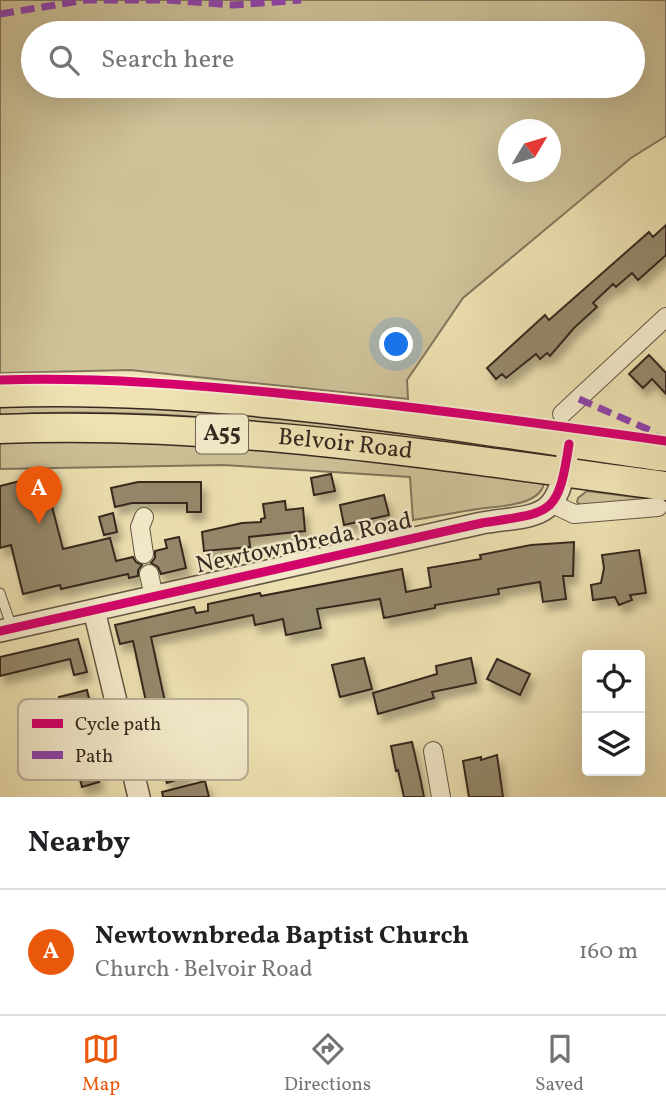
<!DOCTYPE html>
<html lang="en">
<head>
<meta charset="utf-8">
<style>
	body { margin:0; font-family:Vollkorn,serif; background:#f2f2f2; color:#202124 }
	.controls { position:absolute; right:21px; bottom:21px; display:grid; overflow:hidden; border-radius:7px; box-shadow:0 7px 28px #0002 }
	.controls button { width:63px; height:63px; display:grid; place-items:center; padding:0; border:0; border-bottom:2px solid #e0e0e0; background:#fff; color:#202124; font:35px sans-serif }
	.compass { position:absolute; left:498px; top:119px; width:63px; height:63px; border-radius:50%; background:#fff; box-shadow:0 7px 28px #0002; rotate:52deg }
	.you { position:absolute; left:397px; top:345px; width:24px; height:24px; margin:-18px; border:5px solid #fff; border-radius:50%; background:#1a73e8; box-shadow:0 0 0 10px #1a73e833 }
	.badge { display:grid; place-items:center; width:46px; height:46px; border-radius:50%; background:#ea580c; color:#fff; font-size:23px; font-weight:700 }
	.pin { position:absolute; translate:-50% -58px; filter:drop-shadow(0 2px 4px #0008) }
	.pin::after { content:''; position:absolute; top:37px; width:24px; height:21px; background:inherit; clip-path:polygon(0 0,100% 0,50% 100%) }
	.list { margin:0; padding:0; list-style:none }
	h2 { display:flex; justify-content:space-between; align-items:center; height:91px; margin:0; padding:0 28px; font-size:30px }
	h2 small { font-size:23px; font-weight:400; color:#757577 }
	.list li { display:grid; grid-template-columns:46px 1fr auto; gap:21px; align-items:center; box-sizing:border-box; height:126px; padding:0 28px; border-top:2px solid #e0e0e0 }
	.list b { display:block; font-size:26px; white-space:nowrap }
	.list p { margin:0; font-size:23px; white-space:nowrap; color:#757577 }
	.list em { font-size:23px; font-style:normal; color:#757577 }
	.icon { flex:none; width:38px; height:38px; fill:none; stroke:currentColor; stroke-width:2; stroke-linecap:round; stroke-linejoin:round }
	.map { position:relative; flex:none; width:666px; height:797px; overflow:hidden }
	.search { position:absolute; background:#fff; box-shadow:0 7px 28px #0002; left:21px; right:21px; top:21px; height:77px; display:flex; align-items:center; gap:18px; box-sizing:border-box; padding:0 24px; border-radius:38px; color:#757577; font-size:26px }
	.sheet { height:217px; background:#fff }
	nav { display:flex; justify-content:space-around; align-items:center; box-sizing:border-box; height:98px; border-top:2px solid #e0e0e0; background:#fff; font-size:19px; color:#757577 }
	nav a { display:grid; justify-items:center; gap:4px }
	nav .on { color:#ea580c }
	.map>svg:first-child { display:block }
	.green { fill:#cfc39a; stroke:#82765c; stroke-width:2; fill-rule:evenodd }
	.building { fill:#95896c; stroke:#34281f; stroke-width:2; filter:url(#shadow) }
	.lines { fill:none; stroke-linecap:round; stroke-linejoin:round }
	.service-casing { stroke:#635744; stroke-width:11 }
	.minor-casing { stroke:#635744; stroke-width:20 }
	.tertiary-casing { stroke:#635744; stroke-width:24 }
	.trunk-casing { stroke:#34281f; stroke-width:31 }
	.service { stroke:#f5edce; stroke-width:9 }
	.minor { stroke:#f5edce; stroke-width:18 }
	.tertiary { stroke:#f5edce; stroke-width:21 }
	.trunk { stroke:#efe3b3; stroke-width:28 }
	.quiet { stroke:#8e44ad; stroke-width:7; stroke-dasharray:14 7; stroke-linecap:butt }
	.cycleway-casing { stroke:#f5edce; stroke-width:13 }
	.cycleway { stroke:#d6006c; stroke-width:9 }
	.labels { text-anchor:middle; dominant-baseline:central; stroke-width:5; stroke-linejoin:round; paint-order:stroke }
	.shield { fill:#f5edce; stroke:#6e6354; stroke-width:2 }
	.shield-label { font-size:23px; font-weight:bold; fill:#34281f }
	.street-label { font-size:24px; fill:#34281f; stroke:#f5edce }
	.key { fill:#f5edce; stroke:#bbb29a; stroke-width:2 }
	.key-label { font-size:19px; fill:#34281f }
</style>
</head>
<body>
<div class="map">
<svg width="666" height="797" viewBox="0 0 666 797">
	<defs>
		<filter id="shadow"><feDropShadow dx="4.5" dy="8" stdDeviation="3.5" flood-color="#0004"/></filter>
	</defs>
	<rect width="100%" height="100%" fill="#efe3b3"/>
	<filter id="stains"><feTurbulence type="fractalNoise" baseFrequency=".00286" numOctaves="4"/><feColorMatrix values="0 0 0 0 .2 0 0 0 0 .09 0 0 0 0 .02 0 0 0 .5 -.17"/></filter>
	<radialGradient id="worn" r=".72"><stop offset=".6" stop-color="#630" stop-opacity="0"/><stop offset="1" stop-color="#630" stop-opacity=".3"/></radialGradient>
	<path class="green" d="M0,0H666V136L631,158L463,298L407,380L408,399L130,370L0,373ZM33,33H633V86H33ZM508,130H550V172H508Z
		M0,404H82L256,414L545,453L544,458C365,436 182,403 0,415Z
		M0,441H96L223,445L480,473L544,483C540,507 495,506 478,509C456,512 435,517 413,520L410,477L223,465L0,469Z
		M587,491L650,499V502L580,505L577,502L578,498Z"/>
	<path class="building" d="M666,225V255L638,280L632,273L616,287L613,284L593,303L597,307L574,328L550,356L547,353L540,359L536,354L506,378L502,374L496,379L487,368L545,315L549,320L649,232L653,237Z
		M649,355L666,373V394L652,379L643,388L629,374Z
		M331,474L335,491L314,495L311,478Z
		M32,478L37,498L49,495L63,549L110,538L116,561L133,557L136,562L142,565L138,570V576L129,578L128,574L61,589L60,585L23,594L11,545L0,548V486Z
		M138,482H201V512H187V503H132L115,507L111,488Z
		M384,495L389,515L344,525L340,505Z
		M285,501L286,510L303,508L305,531L249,537L250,547L204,551L202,532L242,523L261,522V519L265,518L263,504Z
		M113,513L117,532L104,535L99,517Z
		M179,537L186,568L161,574L158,567L151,563L155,558V551L167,548L165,540Z
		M574,542L573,576H563L566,599L543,602L540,582L498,589L499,594L435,605V608L384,618L380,599L317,609L321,628L286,635L283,619L255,625L253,615L151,637L175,748L179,746L188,776L167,783L157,753L133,641L120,644L115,625L194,607L196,613L208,611V604L260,593L261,596L402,569L406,592L431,587L428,568L481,559L480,555L531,545Z
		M639,550L646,593L630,595L632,600L619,605L615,597L593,600L591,585L601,583L604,568L602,555Z
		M78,639L87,672L74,675L70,659L0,676V657Z
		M364,658L372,689L340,697L332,665Z
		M471,658L476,683L432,692L434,698L378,714L373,693L437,674L436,666Z
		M497,659L530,674L520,695L487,679Z
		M87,690L92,711L74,716L72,710L64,713L59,697Z
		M88,740L99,782L82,787L71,745Z
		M412,742L420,777L424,797H404L398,770L396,771L391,746Z
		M497,755L503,797H469L463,761L481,757V760Z
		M205,781L209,797H163L162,792Z"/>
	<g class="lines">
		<defs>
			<path id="service" d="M0,593L12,628"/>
			<path id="minor" d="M562,414L666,317
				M553,504L574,514L658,507
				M144,517L140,527L144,554
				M149,574L154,597
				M433,751L441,797"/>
			<path id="tertiary" d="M94,610L139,797
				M0,631L482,523C538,514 557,522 567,457"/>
			<g id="trunk">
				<path d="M0,393C223,385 446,426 666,457"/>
				<path id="s1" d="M0,429C223,420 446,457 666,486"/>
			</g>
		</defs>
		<use href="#service" class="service-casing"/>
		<use href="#minor" class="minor-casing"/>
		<use href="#tertiary" class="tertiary-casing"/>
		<use href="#trunk" class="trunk-casing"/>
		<use href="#service" class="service"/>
		<use href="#minor" class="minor"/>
		<use href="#tertiary" class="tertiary"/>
		<use href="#trunk" class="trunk"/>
		<path class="quiet" d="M0,14L86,0H168L234,5L301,0
			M579,399L654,432L656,437"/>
		<defs>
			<path id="cycleway" d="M0,380C100,377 198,385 297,395C420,407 543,424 666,441
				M0,631L482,523C552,512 558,517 569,444"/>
		</defs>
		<use href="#cycleway" class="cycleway-casing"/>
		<use href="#cycleway" class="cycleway"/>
	</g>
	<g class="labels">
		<rect class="shield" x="196" y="414.5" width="52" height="39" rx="5"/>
		<g class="shield-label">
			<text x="222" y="434">A55</text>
		</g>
		<g class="street-label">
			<text stroke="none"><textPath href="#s1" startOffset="346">Belvoir Road</textPath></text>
			<text transform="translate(304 544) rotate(-12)">Newtownbreda Road</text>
		</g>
	</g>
	<rect x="18" y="699" width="230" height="81" rx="10" class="key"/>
	<rect x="32" y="719" width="31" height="9" fill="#d6006c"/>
	<rect x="32" y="751" width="31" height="8" fill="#8e44ad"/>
	<g class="key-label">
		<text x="75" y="730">Cycle path</text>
		<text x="75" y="762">Path</text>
	</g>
	<rect width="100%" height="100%" filter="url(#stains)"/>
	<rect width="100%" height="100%" fill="url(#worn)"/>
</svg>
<div class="controls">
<button><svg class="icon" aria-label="locate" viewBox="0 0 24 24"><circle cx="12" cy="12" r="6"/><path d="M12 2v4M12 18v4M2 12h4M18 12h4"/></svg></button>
<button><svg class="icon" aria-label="layers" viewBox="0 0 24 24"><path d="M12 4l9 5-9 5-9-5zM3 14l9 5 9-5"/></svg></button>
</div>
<svg class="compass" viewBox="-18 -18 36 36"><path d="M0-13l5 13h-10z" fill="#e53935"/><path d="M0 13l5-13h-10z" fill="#757577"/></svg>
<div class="you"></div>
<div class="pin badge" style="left:39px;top:524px">A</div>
<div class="search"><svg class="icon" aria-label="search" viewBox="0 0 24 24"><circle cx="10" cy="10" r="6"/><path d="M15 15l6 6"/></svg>Search here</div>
</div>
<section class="sheet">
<h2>Nearby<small></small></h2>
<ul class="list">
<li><span class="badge">A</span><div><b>Newtownbreda Baptist Church</b><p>Church · Belvoir Road</p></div><em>160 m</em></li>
</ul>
</section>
<nav>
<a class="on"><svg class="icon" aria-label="map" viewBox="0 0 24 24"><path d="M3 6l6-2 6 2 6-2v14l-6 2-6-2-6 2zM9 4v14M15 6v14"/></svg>Map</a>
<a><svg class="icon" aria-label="directions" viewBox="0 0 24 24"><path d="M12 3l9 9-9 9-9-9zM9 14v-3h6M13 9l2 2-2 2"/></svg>Directions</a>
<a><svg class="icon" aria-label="saved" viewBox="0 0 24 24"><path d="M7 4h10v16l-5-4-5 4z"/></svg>Saved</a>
</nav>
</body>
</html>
